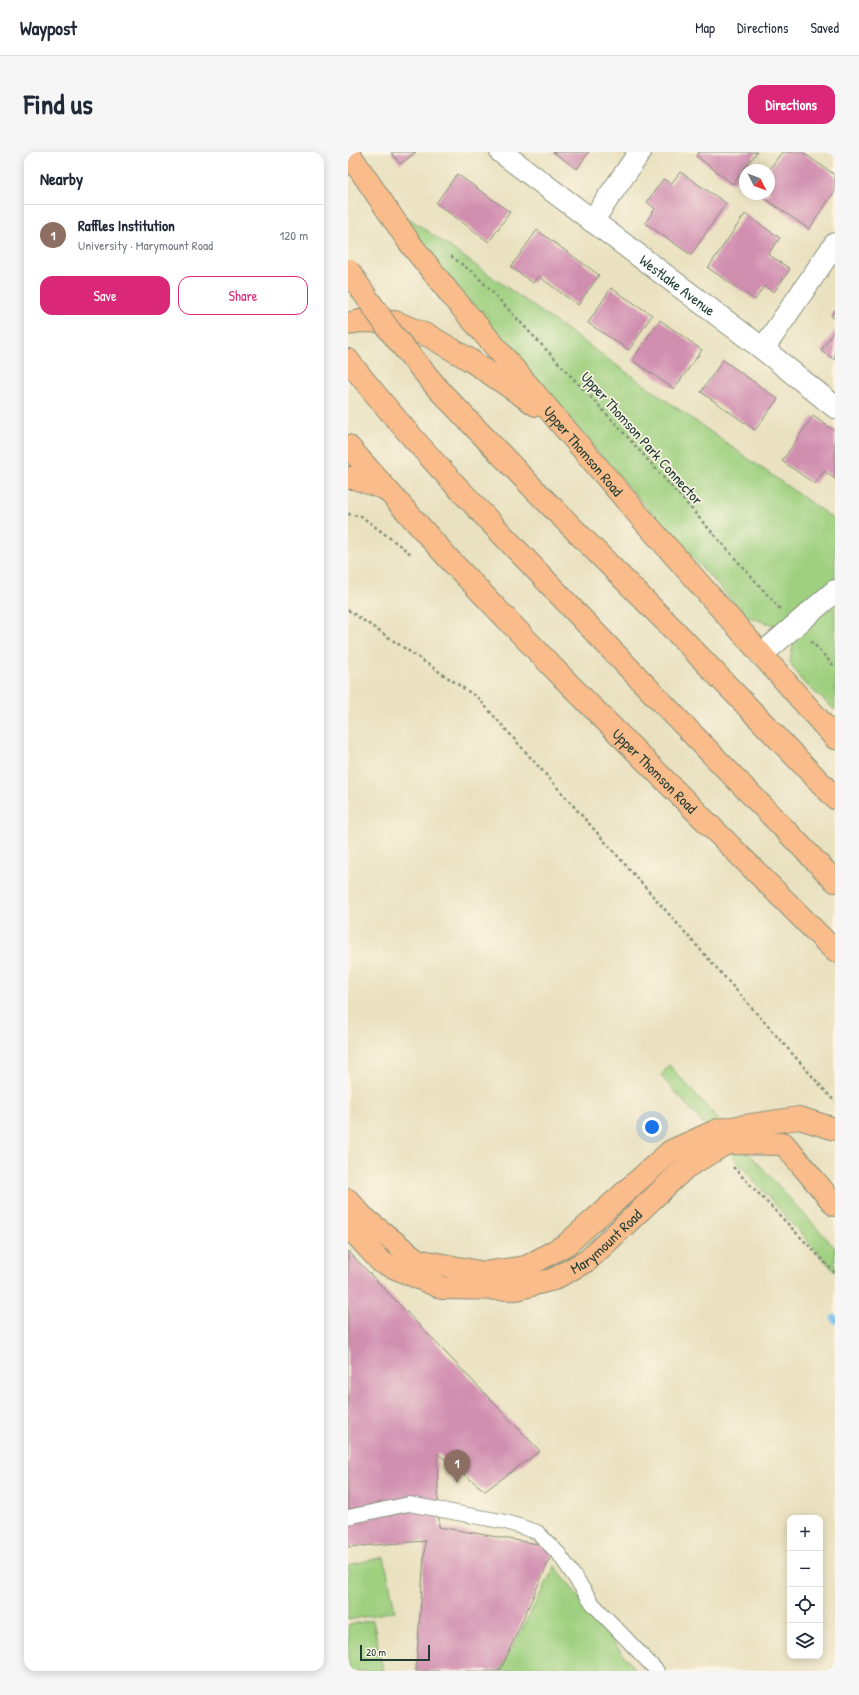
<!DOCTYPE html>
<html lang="en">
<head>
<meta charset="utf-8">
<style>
	body { margin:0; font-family:"Patrick Hand",sans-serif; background:#f6f6f7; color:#1f2937 }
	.controls { position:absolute; right:12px; bottom:12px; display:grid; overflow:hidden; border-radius:8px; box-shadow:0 2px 10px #0003 }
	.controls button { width:36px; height:36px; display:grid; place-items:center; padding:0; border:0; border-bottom:1px solid #e0e1e3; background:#fff; color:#1f2937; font:20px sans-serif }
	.compass { position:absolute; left:391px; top:12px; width:36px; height:36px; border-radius:50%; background:#fff; box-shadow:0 2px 10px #0003; rotate:132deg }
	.scale { position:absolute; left:12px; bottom:10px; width:70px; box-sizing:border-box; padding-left:4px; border:2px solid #1f3d34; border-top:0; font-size:11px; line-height:14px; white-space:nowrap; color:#1f3d34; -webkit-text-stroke:3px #fcf5e5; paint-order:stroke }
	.you { position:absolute; left:304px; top:975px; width:14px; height:14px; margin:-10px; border:3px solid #fff; border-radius:50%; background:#1a73e8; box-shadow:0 0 0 6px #1a73e833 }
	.badge { display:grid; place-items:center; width:26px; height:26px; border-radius:50%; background:#db2777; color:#fff; font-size:13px; font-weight:700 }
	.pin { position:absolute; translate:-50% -33px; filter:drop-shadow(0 1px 2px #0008) }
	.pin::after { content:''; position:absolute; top:21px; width:14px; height:12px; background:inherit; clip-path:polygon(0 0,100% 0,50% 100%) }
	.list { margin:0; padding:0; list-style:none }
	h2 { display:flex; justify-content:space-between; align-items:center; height:52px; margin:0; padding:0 16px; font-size:17px }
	h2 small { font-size:13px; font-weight:400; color:#747a83 }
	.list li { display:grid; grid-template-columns:26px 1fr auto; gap:12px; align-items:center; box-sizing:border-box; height:60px; padding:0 16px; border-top:1px solid #e0e1e3 }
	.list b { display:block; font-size:15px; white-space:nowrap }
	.list p { margin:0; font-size:13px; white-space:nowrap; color:#747a83 }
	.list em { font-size:13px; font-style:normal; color:#747a83 }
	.actions { display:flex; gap:8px; padding:12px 16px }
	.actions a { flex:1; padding:9px 0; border:1px solid #db2777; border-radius:12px; text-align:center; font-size:14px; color:#db2777 }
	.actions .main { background:#db2777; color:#fff }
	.icon { flex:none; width:22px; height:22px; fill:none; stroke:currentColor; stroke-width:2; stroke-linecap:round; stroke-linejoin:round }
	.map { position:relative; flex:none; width:487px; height:1519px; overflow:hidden; border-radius:12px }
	header { display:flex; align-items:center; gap:24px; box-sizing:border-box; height:56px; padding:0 20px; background:#fff; border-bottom:1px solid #e0e1e3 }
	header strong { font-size:19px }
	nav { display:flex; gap:22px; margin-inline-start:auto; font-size:14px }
	.intro { display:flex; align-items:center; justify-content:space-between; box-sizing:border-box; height:96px; padding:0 24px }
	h1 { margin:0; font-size:28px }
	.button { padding:10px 18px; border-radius:12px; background:#db2777; color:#fff; font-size:14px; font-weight:700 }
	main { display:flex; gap:24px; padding:0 24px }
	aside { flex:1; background:#fff; border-radius:12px; box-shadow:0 2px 10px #0003 }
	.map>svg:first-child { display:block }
	.green { fill:#9fd080; stroke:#5f865a }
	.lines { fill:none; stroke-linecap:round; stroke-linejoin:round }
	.stream { stroke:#73bfec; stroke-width:7 }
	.building { fill:#d18fb0 }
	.service-casing { stroke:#848f7a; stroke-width:16 }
	.minor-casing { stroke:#848f7a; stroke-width:24 }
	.primary-casing { stroke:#848f7a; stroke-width:24 }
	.trunk-casing { stroke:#848f7a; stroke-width:24 }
	.path { stroke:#848f7a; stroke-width:2.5; stroke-dasharray:3 3; stroke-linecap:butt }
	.service { stroke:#fff; stroke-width:14 }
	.minor { stroke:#fff; stroke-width:22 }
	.primary { stroke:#f9bc8a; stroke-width:22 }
	.trunk { stroke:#f9bc8a; stroke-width:22 }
	.trunk-bridge-casing { stroke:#848f7a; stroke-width:24; stroke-linecap:butt }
	.trunk-bridge { stroke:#f9bc8a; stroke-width:22 }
	.labels { text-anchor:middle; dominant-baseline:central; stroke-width:3.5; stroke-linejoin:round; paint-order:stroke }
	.street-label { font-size:15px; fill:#1f3d34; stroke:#fcf5e5 }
</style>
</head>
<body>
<header>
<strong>Waypost</strong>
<nav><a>Map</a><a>Directions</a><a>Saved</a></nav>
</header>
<div class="intro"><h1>Find us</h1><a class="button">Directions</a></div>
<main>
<aside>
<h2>Nearby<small></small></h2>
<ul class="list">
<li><span class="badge" style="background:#8d6e63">1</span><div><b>Raffles Institution</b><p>University · Marymount Road</p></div><em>120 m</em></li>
</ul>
<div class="actions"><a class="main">Save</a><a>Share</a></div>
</aside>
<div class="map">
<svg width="487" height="1519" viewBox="0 0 487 1519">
	<rect width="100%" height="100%" fill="#fcf5e5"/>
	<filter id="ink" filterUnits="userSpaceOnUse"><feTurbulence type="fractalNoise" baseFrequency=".025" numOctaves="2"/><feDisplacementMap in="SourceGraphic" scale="8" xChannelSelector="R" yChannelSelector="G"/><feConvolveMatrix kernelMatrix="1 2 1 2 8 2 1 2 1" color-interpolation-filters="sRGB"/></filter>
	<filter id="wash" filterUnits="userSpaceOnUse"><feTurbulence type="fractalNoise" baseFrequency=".012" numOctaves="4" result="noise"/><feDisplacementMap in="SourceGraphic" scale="16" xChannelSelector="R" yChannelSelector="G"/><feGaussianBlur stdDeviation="0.9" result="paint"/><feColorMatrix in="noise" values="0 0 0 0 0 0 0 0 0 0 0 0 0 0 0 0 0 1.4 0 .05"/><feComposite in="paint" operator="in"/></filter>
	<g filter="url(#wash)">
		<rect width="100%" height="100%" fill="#e9e1bf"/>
		<path class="green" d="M34,47L487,368V558L453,528L442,510L446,485L437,477L398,464L273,327Z
			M321,913L487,1096V1120L313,924Z
			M36,1405L47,1459L0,1468V1413Z
			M207,1414L288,1519H152Z
			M25,1468L35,1519H0V1473Z"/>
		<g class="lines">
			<path class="stream" d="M486,1166L487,1168"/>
		</g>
		<g id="blocks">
			<path class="building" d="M43,0H68L52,12Z
				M205,0H241L229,17Z
				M351,0H409L385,32L348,4Z
				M434,0H454L487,23V39L461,77L410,42H421V18Z
				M332,20L378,51L343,103L297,71L307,57L299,50L315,27L323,32Z
				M109,22L162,60L141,90L88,51Z
				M397,62L432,86L420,102L442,117L426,140L416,134L407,148L360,116Z
				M189,78L251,123L230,153L190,124L185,131L163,115Z
				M263,136L304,163L281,198L240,171Z
				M487,158V167L483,164Z
				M312,168L354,198L326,237L284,208Z
				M487,178V208L473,199Z
				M375,208L430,247L407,278L353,240Z
				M465,264L487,279V327L476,319L467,332L434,309Z
				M0,1099L192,1299L137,1339L89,1301L91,1375L207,1395L152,1519H68L77,1389L0,1395Z"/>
		</g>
	</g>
	<g filter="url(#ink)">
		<use href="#blocks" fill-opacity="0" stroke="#848f7a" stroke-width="1"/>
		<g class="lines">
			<defs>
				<path id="service" d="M0,1365L61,1352L158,1370L189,1380L211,1402L245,1452L309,1519"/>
				<g id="minor">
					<path id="s1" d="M153,0L415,197L487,255"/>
					<path d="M244,69L292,0"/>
					<path d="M415,197L487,92"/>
					<path d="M413,503L487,439"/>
				</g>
				<g id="primary">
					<path id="s2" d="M0,0L61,90L103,143L289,361L487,586"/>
					<path d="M0,172L11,169L47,170L83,185L122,208L188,253"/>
					<path id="s3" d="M0,294L101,407L221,532L487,799"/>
					<path d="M0,326H6L38,337"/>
					<path d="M0,1048L15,1065L69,1108L136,1121L178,1115L219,1092L323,999L370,978L451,966L487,977"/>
					<path id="s4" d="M0,1074L33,1110L94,1136L169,1137L206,1127L240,1108L337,1016L379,991L436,992L487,1053"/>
				</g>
				<path id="trunk" d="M0,208C58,283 124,351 189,419C287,524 387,626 487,729
					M327,479L487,646"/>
			</defs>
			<use href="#service" class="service-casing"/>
			<use href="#minor" class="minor-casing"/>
			<use href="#primary" class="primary-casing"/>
			<use href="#trunk" class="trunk-casing"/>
			<path class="path" d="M103,104L128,123L268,272L432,457
				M0,362L13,364L63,402
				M0,458L130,546L487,950
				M463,489L487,515
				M385,1015L487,1121"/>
			<use href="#service" class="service"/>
			<use href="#minor" class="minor"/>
			<use href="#primary" class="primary"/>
			<use href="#trunk" class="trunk"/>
			<defs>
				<path id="trunk-bridge" d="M0,118L42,179L90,237L187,338L327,479"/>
			</defs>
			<use href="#trunk-bridge" class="trunk-bridge-casing"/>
			<use href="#trunk-bridge" class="trunk-bridge"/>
		</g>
	</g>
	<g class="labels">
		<g class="street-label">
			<text stroke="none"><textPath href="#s1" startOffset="221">Westlake Avenue</textPath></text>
			<text transform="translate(294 286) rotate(48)">Upper Thomson Park Connector</text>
			<text stroke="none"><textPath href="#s2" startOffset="381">Upper Thomson Road</textPath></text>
			<text stroke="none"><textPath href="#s3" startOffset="447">Upper Thomson Road</textPath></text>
			<text stroke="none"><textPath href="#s4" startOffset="293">Marymount Road</textPath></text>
		</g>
	</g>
</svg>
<div class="controls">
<button>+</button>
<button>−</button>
<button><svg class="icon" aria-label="locate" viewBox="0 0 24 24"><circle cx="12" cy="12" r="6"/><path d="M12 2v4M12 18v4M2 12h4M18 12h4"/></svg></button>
<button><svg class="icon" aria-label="layers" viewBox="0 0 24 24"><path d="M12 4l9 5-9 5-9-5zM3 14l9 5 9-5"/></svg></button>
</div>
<svg class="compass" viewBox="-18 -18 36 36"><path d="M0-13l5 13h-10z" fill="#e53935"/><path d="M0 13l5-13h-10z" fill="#747a83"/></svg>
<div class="scale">20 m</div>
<div class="you"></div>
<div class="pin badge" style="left:109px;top:1331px;background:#8d6e63">1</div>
</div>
</main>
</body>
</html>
